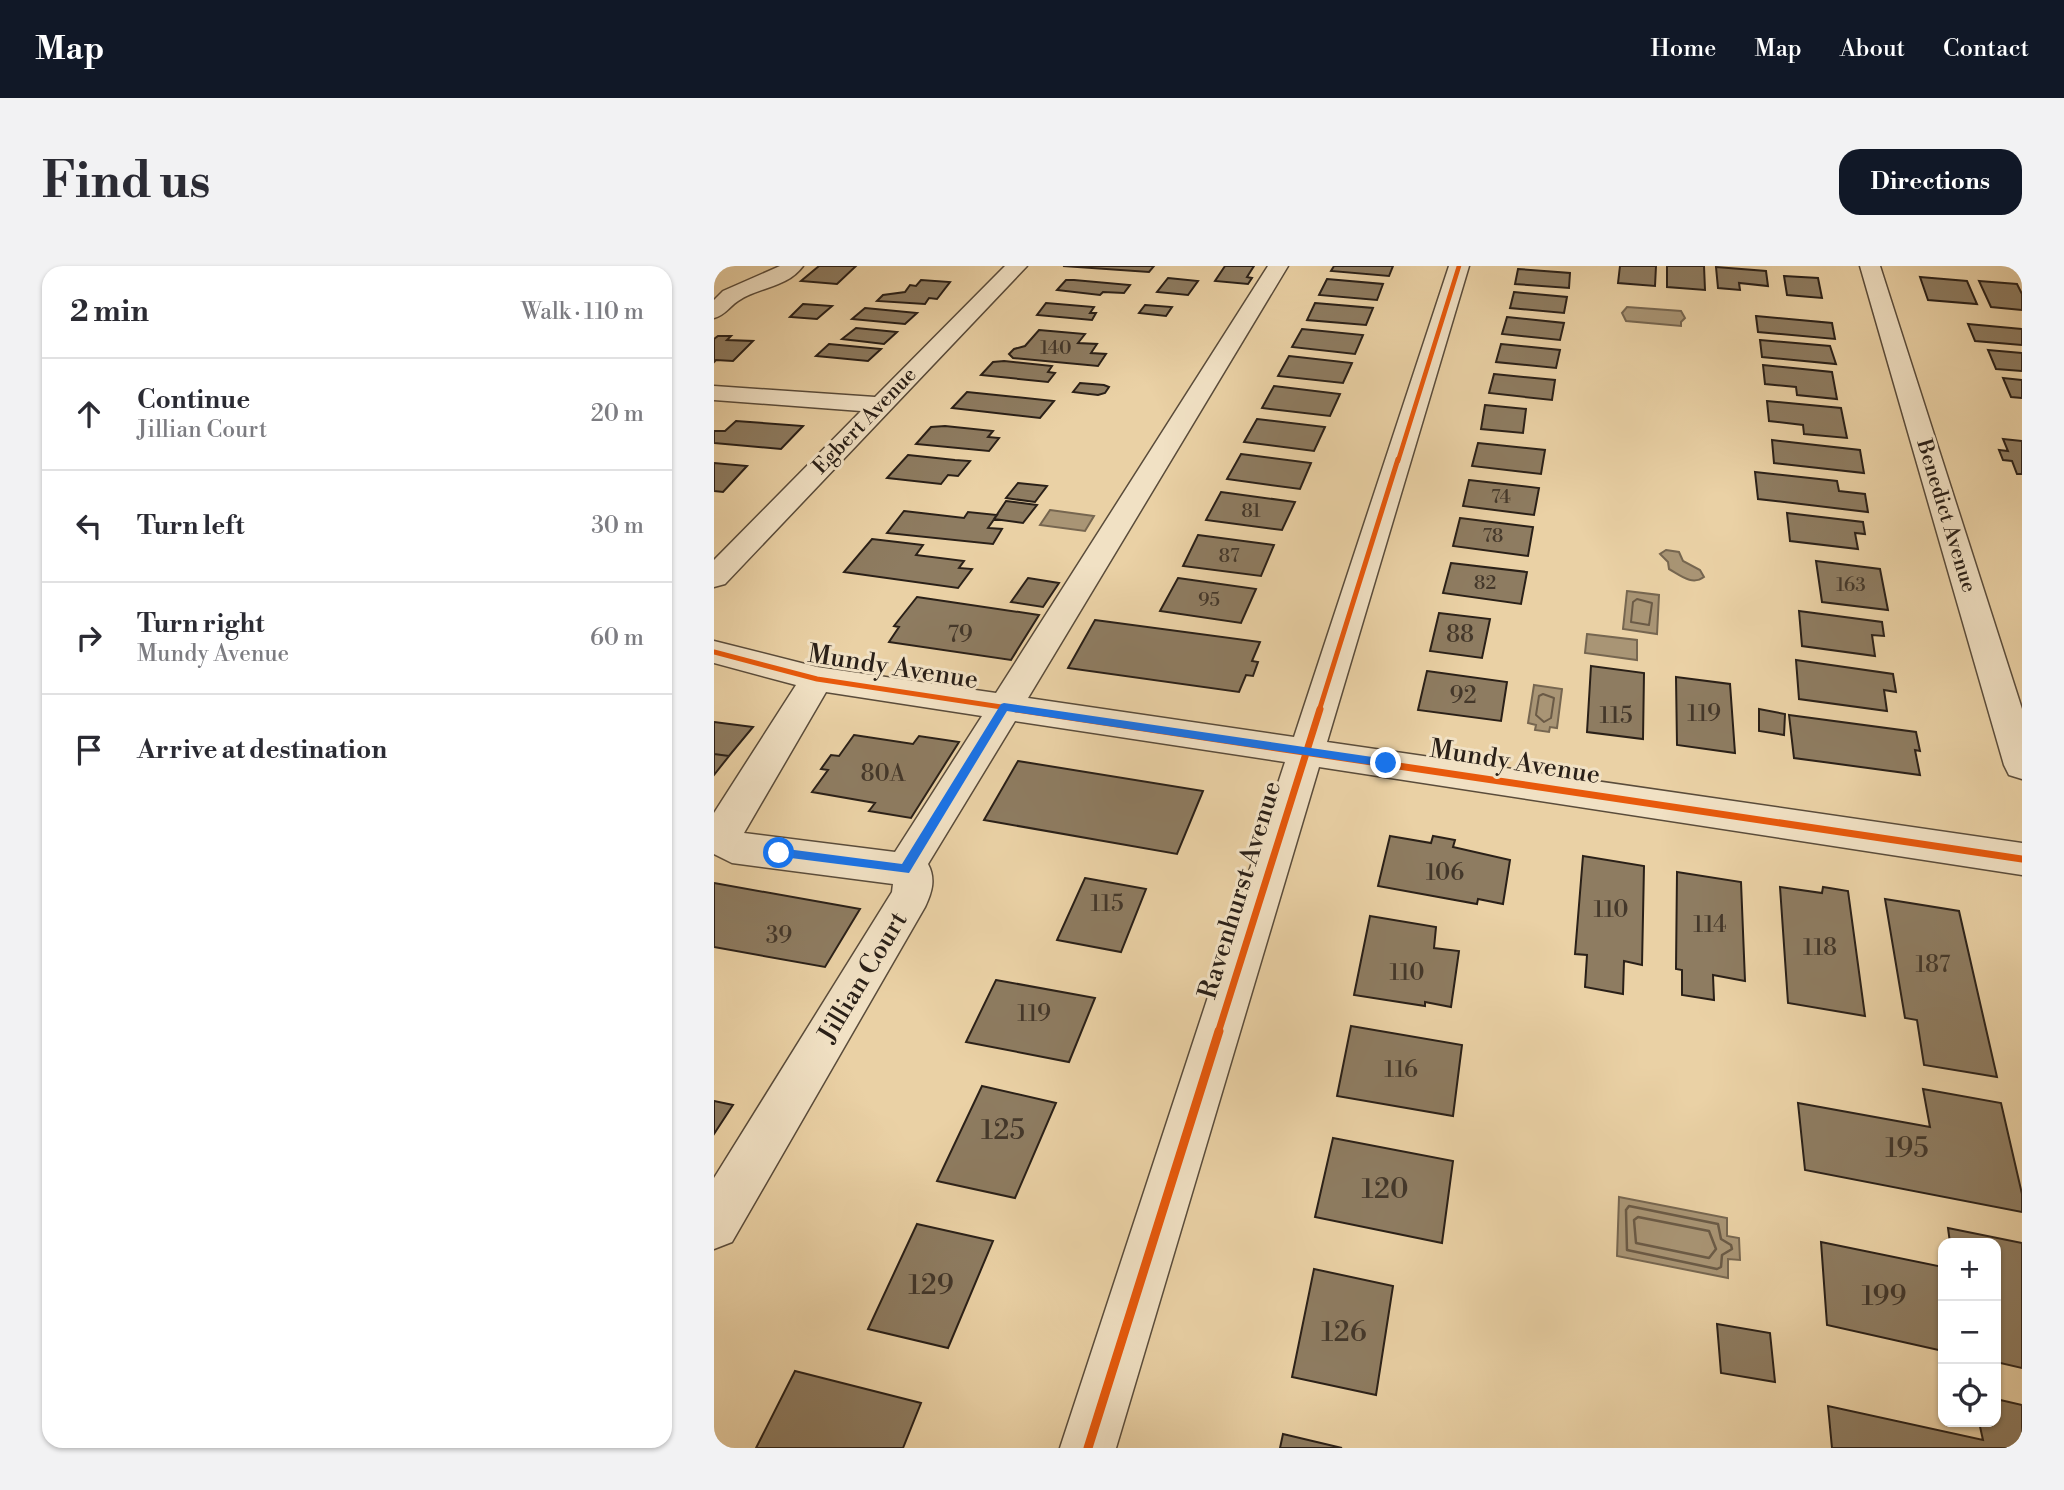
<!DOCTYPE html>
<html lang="en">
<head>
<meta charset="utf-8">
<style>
	body { margin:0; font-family:"Libre Bodoni",serif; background:#f2f2f3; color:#2b2b33 }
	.controls { position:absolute; right:21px; bottom:21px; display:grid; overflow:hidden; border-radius:14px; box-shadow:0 2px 5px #0004 }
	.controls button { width:63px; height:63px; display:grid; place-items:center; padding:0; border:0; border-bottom:2px solid #e1e1e2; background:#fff; color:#2b2b33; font:35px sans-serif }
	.stop { position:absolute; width:21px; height:21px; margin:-16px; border:5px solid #1a73e8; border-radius:50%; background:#fff }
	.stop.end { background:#1a73e8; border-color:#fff; box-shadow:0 2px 7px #0008 }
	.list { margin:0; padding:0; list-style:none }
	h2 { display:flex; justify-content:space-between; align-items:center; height:91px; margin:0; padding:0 28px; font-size:30px }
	h2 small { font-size:23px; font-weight:400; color:#7c7c81 }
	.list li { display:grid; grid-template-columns:46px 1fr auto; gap:21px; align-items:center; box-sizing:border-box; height:112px; padding:0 28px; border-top:2px solid #e1e1e2 }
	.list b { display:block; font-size:26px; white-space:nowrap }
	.list p { margin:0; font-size:23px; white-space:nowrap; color:#7c7c81 }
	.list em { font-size:23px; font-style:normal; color:#7c7c81 }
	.icon { flex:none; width:38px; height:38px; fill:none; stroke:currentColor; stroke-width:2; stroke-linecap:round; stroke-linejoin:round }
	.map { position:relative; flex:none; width:1308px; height:1182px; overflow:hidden; border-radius:21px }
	header { display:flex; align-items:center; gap:42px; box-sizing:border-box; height:98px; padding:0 35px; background:#111827; color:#fff }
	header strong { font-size:33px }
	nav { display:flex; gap:38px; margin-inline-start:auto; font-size:24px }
	.intro { display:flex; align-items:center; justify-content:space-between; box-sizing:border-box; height:168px; padding:0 42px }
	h1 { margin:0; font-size:49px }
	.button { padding:18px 32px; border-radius:21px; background:#111827; color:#fff; font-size:24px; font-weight:700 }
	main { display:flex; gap:42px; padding:0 42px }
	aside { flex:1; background:#fff; border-radius:21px; box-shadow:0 2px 5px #0004 }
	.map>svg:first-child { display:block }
	.water { fill:#a99575; stroke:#766650; stroke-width:2 }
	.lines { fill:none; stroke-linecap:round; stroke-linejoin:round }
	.shore-far1 { stroke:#6a5a46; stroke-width:2 }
	.shore { stroke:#6a5a46; stroke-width:2.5 }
	.building { fill:#8e7c61; stroke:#2a2018; stroke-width:2 }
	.minor-casing { stroke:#5a4c3b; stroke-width:3 }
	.minor { fill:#f1e1c4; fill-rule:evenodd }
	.cycleway-far3-casing { stroke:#f1e1c4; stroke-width:7 }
	.cycleway-far2-casing { stroke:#f1e1c4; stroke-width:9 }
	.cycleway-far1-casing { stroke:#f1e1c4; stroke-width:11 }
	.cycleway-casing { stroke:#f1e1c4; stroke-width:13 }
	.cycleway-far3 { stroke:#e8590c; stroke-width:4.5 }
	.cycleway-far2 { stroke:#e8590c; stroke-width:5 }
	.cycleway-far1 { stroke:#e8590c; stroke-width:7 }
	.cycleway { stroke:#e8590c; stroke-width:9 }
	.route { fill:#1a73e8 }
	.labels { text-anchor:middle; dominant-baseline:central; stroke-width:6; stroke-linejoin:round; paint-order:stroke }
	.far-number-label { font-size:19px; fill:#43372a }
	.far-street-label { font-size:21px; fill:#2a2018; stroke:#f1e1c4 }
	.number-label { font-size:23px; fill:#43372a }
	.street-label { font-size:26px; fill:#2a2018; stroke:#f1e1c4 }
	.near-number-label { font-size:28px; fill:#43372a }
</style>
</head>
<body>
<header>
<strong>Map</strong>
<nav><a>Home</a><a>Map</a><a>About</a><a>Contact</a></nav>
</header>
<div class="intro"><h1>Find us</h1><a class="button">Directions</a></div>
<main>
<aside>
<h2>2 min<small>Walk · 110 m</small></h2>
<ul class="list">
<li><svg class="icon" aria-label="ahead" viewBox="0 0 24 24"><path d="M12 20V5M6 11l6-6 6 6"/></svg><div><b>Continue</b><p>Jillian Court</p></div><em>20 m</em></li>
<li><svg class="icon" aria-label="left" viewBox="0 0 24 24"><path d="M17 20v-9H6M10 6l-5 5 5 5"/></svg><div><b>Turn left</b></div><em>30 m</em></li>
<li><svg class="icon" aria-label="right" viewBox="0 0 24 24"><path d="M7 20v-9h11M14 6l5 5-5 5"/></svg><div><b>Turn right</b><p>Mundy Avenue</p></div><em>60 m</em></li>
<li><svg class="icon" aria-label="arrive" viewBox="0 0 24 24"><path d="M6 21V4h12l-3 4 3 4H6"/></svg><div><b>Arrive at destination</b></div></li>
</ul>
</aside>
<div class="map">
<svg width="1308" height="1182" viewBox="0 0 1308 1182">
	<rect width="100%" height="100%" fill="#ead1a5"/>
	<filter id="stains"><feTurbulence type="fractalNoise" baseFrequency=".00286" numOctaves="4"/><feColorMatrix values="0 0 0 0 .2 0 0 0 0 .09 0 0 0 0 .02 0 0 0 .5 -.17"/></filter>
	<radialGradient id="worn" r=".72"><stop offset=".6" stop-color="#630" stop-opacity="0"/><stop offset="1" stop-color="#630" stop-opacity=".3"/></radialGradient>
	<path class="water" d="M913,41L967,45L971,52L967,56V60L912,55L908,47Z
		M336,244L380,250L371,265L326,259Z
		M952,284L965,286L969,295L986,304L990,311C978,320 966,309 955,303L954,296L946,288Z
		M913,325L945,329L943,368L909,363Z
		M873,368L923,374V394L871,387Z
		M820,419L848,423L843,462L836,461L835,466L821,464L822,459L814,457Z
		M905,931L1013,952V970L1025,972L1026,994L1014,993V1012L903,990Z"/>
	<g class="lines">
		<path class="shore-far1" d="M923,333L938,337L935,359L917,356L919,336Z
			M829,428L840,432L837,452L830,456L822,449L825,430Z"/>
		<path class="shore" d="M915,940L1004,958L1007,973L1017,979L1018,983L1008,989L1007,1001L1003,1003L913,984L912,944Z
			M924,951L995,965L1002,983L995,992L922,977L920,954Z"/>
	</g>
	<path class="building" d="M105,0H142L123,18L87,15Z
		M349,0H440L435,6Z
		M511,0H540L533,11L538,12L534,18L501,15Z
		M620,0H679L675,10L617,5Z
		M906,0H942L941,20L904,17Z
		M953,0H990L991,24L953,21Z
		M1002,1L1052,5L1054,20L1025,17L1026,24L1004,22Z
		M804,3L856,7L855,22L801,18Z
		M1070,10L1104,12L1108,32L1073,29Z
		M1206,11L1253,15L1263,38L1214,34Z
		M454,12L484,15L474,29L443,26Z
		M613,13L669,18L663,34L605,29Z
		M207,14L236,16L223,33L215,32L211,38L163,35L169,29L191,26L196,19L202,20Z
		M352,14H360L416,19L410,27L389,26L386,29L343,24Z
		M1265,15L1303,18L1308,28V44L1277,41Z
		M800,26L853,31L850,47L796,42Z
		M332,37L380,41L376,47H382L378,54L323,49Z
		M601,37L659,42L652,59L593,54Z
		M89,38L118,40L103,53L76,51Z
		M431,39L458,41L452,50L425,47Z
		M151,42L203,47L191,58L138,53Z
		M1042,50L1118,57L1121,73L1044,66Z
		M793,51L850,57L846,74L788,68Z
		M1254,58L1308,63V79L1261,75Z
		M142,62L183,66L170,78L128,73Z
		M588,63L649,69L641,88L578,81Z
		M325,64L371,68L364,77L383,78L377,87L392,88L384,100L299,92L295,88L300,83L311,80Z
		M4,70H17L13,74L39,75L19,95L2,94L0,96V73Z
		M1046,74L1116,80L1122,98L1048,91Z
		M115,78L167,83L154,95L102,90Z
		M787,78L846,84L842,102L782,96Z
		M1274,84L1308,87V105L1282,103Z
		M575,90L638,97L629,117L564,110Z
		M290,95L338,100L334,106L341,107L334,116L267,109L279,96Z
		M1049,99L1118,106L1123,133L1083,129L1082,121L1051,118Z
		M780,108L841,114L838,134L775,127Z
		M1289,112L1308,114V132L1297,131Z
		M366,117L390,119L395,121L391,127L384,129L359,126Z
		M560,120L626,128L616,150L548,142Z
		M253,126L340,135L326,152L238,142Z
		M1053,135L1127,142L1133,172L1090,168L1089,159L1055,155Z
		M771,139L812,143L809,167L767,163Z
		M543,153L611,161L600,185L530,176Z
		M22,155L89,160L67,183L0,177V165H11Z
		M231,160L279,165L274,171L285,172L275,185L202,178L217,161Z
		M1289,173L1308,175V208H1303L1298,195L1289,194L1285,184L1294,185Z
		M1058,174L1146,184L1150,207L1060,197Z
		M764,177L831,184L827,208L758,200Z
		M527,188L597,197L586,223L513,213Z
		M194,189L241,194L256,195L244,210L234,209L227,218L173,212Z
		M0,197L33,200L9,226L0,225Z
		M1041,206L1123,215L1125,225L1151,228L1154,246L1044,233Z
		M755,214L825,222L820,249L749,240Z
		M304,217L333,220L321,236L292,232Z
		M507,226L581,236L568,264L492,254Z
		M292,235L323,239L309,257L280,253Z
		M190,245L250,252L254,246L283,249L274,262L288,263L279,278L173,267Z
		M1073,247L1149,256L1151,268L1141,267L1144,283L1076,275Z
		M746,252L819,261L814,290L739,280Z
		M484,269L560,279L547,310L469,300Z
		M158,273L209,279L202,289L250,295L245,302L258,303L244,322L130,306Z
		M1102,295L1166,303L1174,344L1108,336Z
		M737,297L813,306L807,338L729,327Z
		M314,312L345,317L329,341L297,336Z
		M464,312L542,323L527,357L446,345Z
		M203,331L325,349L297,394L175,376L185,361L180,360Z
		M1085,345L1168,356L1170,370L1158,369L1161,390L1088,380Z
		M725,347L776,353L768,392L716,385Z
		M381,354L546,376L538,395L544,396L539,410L532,409L525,426L354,402Z
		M1082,394L1179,408L1182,426L1170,424L1173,445L1085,433Z
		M877,400L930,407L929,473L873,466Z
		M713,405L793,416L787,455L704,444Z
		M962,411L1016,418L1021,487L963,479Z
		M1045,443L1071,448L1070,469L1045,465Z
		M1075,449L1202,466L1206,485L1201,484L1206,509L1080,492Z
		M0,456L39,461L15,490L0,488Z
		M140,469L199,478L205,470L245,476L197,552L155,545L161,537L98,526L114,504L107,503L117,489L125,490Z
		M0,488L15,490L0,509Z
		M304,495L489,525L463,588L270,554Z
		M676,570L717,577L719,570L741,574L739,581L796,594L789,638L764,633L763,638L664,620Z
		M869,590L930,600L928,699L910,695L909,728L871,721L873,689L861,688Z
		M963,606L1027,616L1031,715L999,709L1000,734L968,729V704L962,703Z
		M371,612L432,623L407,686L343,674Z
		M0,617L146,643L111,701L0,681Z
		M1066,621L1108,627L1109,621L1134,625L1151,750L1074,737Z
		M1171,633L1245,645L1283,811L1210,799L1203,754L1191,752Z
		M656,650L722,661L720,682L745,685L737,741L711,736V740L640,729Z
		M282,714L381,732L355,796L252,776Z
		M637,760L748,779L739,850L623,830Z
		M268,820L342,837L301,932L223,915Z
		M1209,823L1287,837L1308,928V946L1091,904L1084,837L1216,861Z
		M0,835L19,839L0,868Z
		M619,872L739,895L728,977L601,951Z
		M203,958L279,975L234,1082L154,1063Z
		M1234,962L1308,977V1102L1282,1096V977H1236Z
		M1107,976L1229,1001V1085L1113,1059Z
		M600,1003L679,1020L662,1129L578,1111Z
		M1003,1058L1056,1067L1061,1116L1007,1107Z
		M81,1105L207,1137L189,1182H42Z
		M1282,1133L1308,1139V1182H1118L1114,1140L1269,1174L1265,1156H1282Z
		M569,1168L628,1182H566Z"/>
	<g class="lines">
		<defs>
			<path id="minor" d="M66,0H89C73,22 44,21 24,35C15,41 11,49 0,52V34L9,25Z
				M291,0H313L11,318L0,321V294L147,145L0,134V120L161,131Z
				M554,0H574L314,432L580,471L735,0H755L613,476L1308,577V609L605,501L402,1182H346L571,496L301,455L214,598C222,613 218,626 211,641L18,976L0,983V912L178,626L179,618L18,597L0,588V547L82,419L0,397V375L103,401L282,427ZM112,426L268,450L181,586L30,567Z
				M1146,0H1166L1308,443V513L1295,509L1290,499Z"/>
		</defs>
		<use href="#minor" class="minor-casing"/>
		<use href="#minor" class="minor"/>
		<defs>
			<path id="cycleway-far3" d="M684,195L745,0"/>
			<path id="cycleway-far2" d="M0,386L103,413L314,445
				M605,445L684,193"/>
			<path id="cycleway-far1" d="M302,443L1308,593
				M504,767L606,443"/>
			<path id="cycleway" d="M374,1182L505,765"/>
		</defs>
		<use href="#cycleway-far3" class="cycleway-far3-casing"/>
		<use href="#cycleway-far2" class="cycleway-far2-casing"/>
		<use href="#cycleway-far1" class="cycleway-far1-casing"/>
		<use href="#cycleway" class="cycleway-casing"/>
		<use href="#cycleway-far3" class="cycleway-far3"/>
		<use href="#cycleway-far2" class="cycleway-far2"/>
		<use href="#cycleway-far1" class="cycleway-far1"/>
		<use href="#cycleway" class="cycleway"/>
	</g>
	<path class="route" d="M290,437L672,493L677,497L672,501L293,445L195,607L61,590L59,587L65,582L188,598L287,438Z"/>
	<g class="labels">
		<g class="far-number-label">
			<text x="342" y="82">140</text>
			<text x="787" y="231">74</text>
			<text x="537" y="245">81</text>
			<text x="779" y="270">78</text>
			<text x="515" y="290">87</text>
			<text x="771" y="317">82</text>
			<text x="1137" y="319">163</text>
			<text x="495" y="334">95</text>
		</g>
		<g class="far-street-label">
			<text transform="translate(151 155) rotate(-46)">Egbert Avenue</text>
			<text transform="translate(1232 250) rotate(73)">Benedict Avenue</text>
		</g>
		<g class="number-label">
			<text x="246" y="369">79</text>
			<text x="746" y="369">88</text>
			<text x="749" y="430">92</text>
			<text x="990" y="448">119</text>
			<text x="902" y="450">115</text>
			<text x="169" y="508">80A</text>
			<text x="731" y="607">106</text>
			<text x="393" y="638">115</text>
			<text x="897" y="644">110</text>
			<text x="996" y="659">114</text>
			<text x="65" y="670">39</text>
			<text x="1106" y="682">118</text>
			<text x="1219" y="699">187</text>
			<text x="693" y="707">110</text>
			<text x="320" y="748">119</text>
			<text x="687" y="804">116</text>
		</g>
		<g class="street-label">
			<text transform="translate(179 401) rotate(9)">Mundy Avenue</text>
			<text transform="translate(801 496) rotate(9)">Mundy Avenue</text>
			<text transform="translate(526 624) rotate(-73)">Ravenhurst Avenue</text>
			<text transform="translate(149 711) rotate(-59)">Jillian Court</text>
		</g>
		<g class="near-number-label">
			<text x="289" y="864">125</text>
			<text x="1193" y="882">195</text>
			<text x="671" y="923">120</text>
			<text x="217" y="1019">129</text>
			<text x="1170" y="1030">199</text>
			<text x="630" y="1066">126</text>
		</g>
	</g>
	<rect width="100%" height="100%" filter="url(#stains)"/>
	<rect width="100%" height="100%" fill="url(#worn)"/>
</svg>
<div class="controls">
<button>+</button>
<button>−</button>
<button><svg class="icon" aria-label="locate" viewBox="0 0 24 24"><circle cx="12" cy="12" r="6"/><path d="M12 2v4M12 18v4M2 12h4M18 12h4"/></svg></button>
</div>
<div class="stop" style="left:65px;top:587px"></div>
<div class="stop end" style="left:672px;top:497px"></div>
</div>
</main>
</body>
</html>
